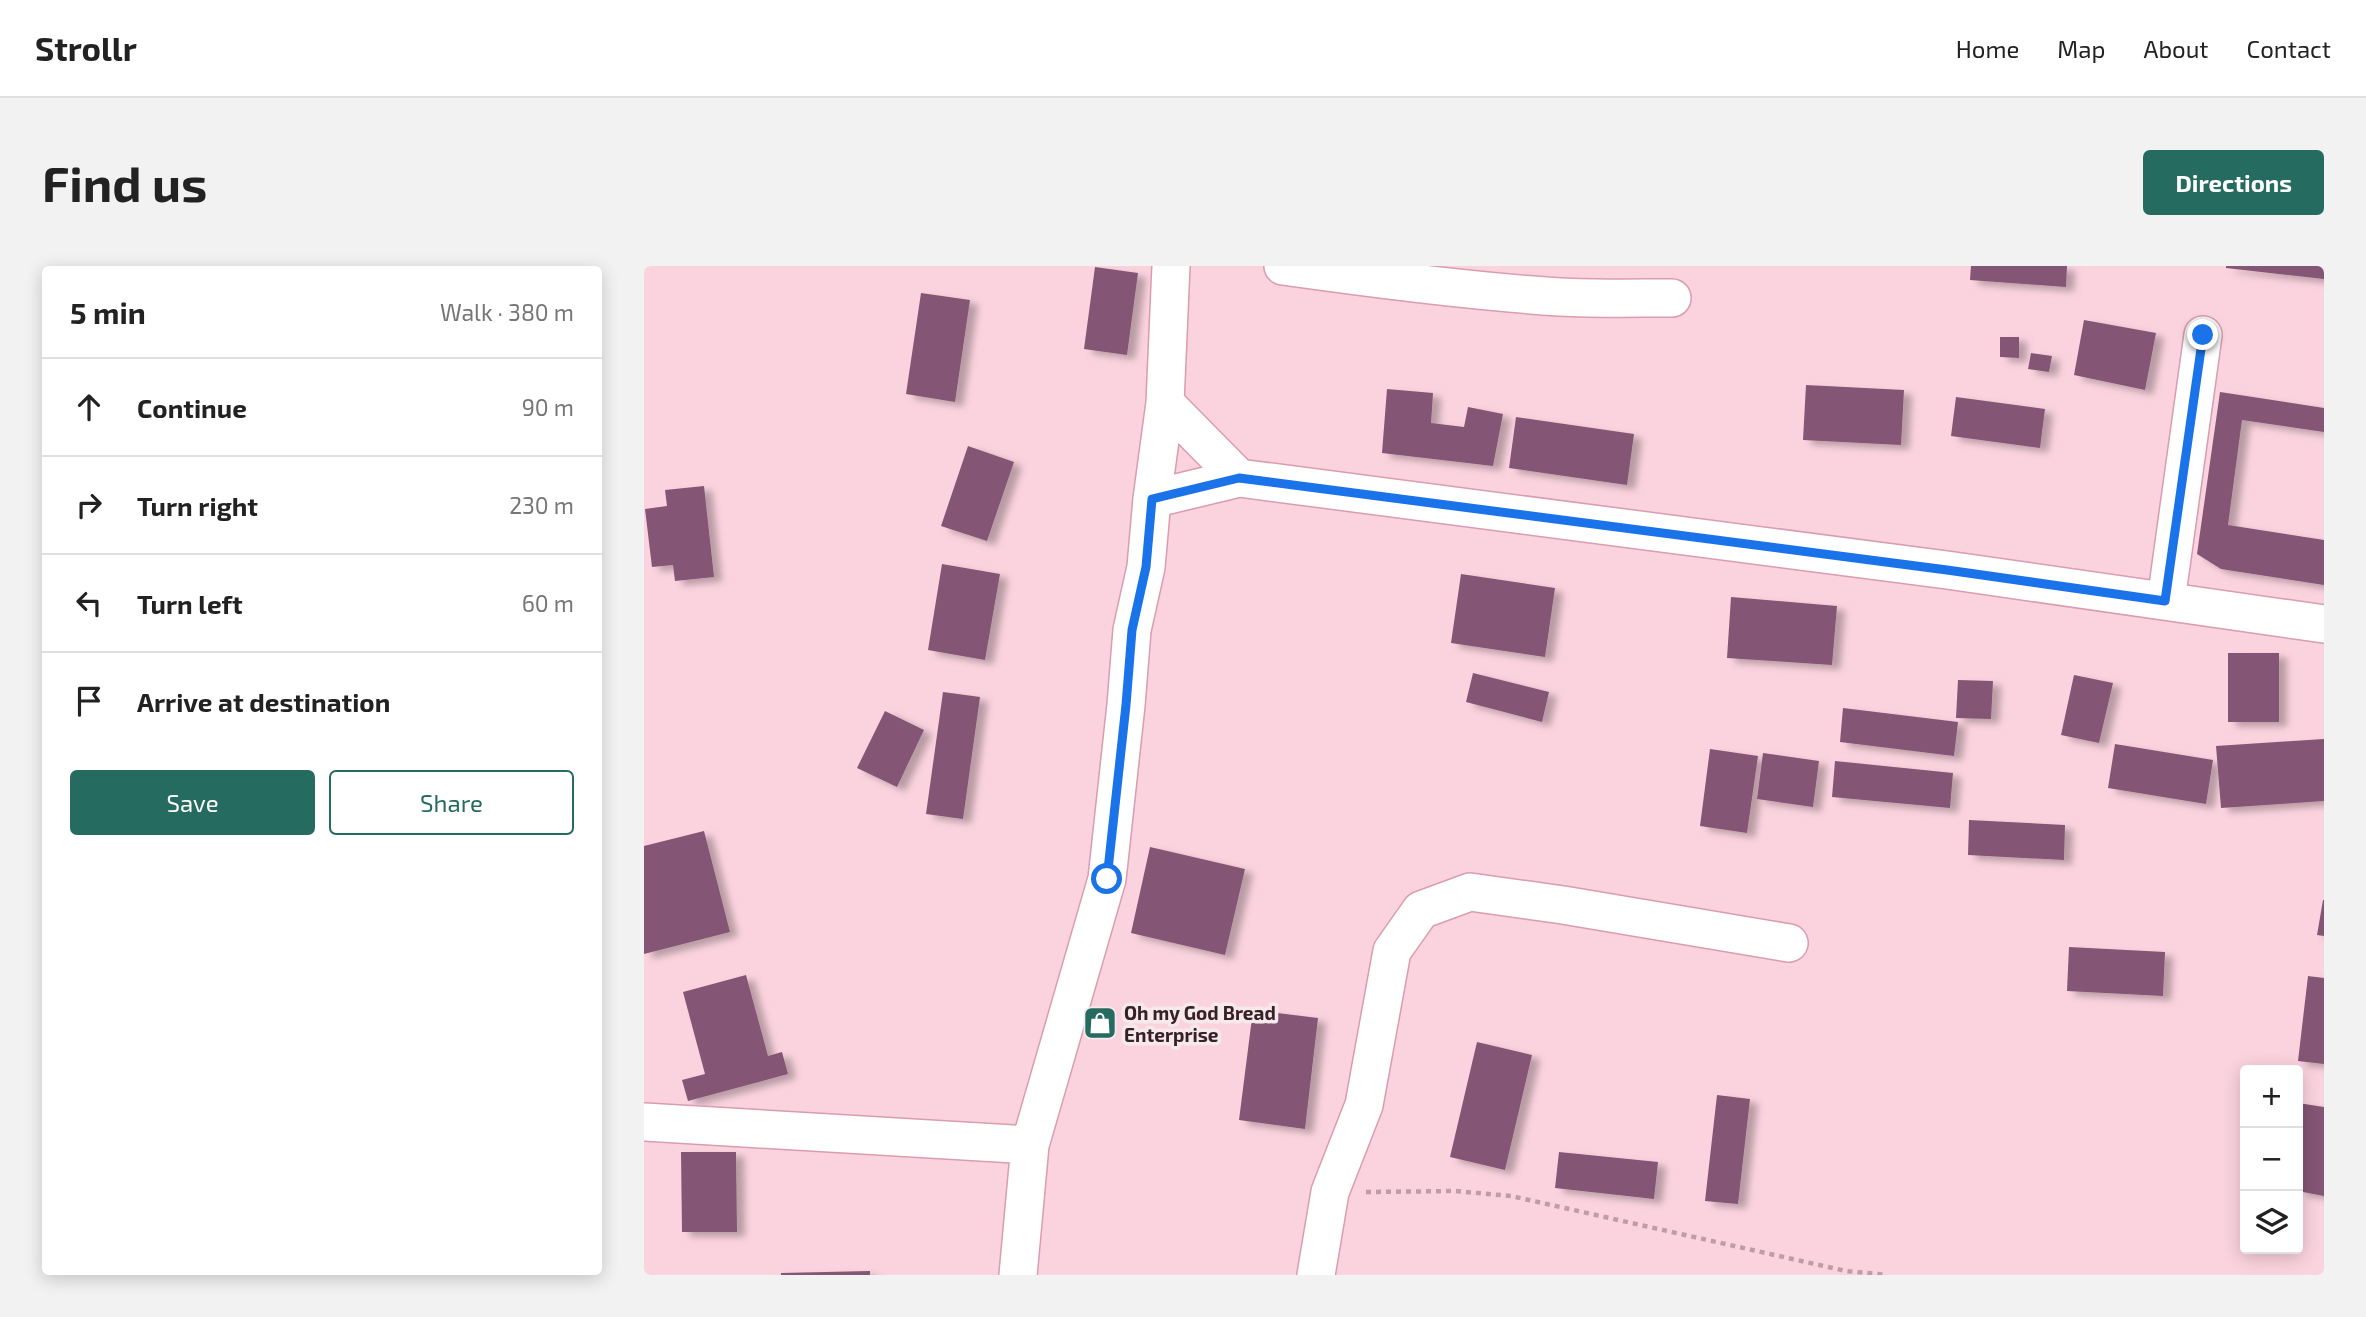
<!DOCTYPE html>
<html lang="en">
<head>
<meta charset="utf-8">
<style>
	body { margin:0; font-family:"Exo 2",sans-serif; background:#f2f2f2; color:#222 }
	.controls { position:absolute; right:21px; bottom:21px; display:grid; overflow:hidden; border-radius:7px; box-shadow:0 4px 18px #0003 }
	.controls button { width:63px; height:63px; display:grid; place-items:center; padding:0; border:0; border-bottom:2px solid #e0e0e0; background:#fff; color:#222; font:35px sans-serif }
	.stop { position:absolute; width:21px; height:21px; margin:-16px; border:5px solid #1a73e8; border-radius:50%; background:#fff }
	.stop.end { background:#1a73e8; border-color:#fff; box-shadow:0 2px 7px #0008 }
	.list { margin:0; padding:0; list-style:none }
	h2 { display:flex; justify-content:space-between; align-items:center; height:91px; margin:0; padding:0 28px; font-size:30px }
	h2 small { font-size:23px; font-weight:400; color:#767676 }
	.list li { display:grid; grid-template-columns:46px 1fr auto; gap:21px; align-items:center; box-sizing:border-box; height:98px; padding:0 28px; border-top:2px solid #e0e0e0 }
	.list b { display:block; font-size:26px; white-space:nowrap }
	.list em { font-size:23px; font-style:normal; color:#767676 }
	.actions { display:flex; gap:14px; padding:21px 28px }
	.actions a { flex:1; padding:16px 0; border:2px solid #266b5f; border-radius:7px; text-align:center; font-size:24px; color:#266b5f }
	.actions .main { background:#266b5f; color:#fff }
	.icon { flex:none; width:38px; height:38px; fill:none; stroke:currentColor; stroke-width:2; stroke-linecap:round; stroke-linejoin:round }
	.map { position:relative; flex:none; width:1680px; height:1009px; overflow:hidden; border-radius:7px }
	header { display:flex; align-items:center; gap:42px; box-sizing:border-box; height:98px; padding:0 35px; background:#fff; border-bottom:2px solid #e0e0e0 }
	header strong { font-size:33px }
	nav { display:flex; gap:38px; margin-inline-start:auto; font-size:24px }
	.intro { display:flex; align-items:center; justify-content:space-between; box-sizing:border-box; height:168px; padding:0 42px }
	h1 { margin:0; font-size:49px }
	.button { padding:18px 32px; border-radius:7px; background:#266b5f; color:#fff; font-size:24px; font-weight:700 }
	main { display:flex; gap:42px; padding:0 42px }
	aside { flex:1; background:#fff; border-radius:7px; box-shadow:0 4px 18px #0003 }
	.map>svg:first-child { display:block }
	.building { fill:#845575; filter:url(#shadow) }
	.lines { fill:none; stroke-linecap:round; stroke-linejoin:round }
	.minor-casing { stroke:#da9caf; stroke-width:40 }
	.path { stroke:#bf9ca6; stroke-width:4.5; stroke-dasharray:5 5; stroke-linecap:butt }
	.minor { stroke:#fff; stroke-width:37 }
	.route { stroke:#1a73e8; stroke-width:9 }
	.labels { text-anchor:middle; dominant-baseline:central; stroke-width:7; stroke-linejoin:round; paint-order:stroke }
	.poi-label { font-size:19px; font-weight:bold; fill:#382028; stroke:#f6e9ec; text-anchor:start }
</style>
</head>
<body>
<header>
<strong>Strollr</strong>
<nav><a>Home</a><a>Map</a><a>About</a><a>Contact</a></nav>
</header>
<div class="intro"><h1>Find us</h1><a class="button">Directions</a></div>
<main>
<aside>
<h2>5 min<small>Walk · 380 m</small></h2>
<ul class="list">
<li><svg class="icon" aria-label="ahead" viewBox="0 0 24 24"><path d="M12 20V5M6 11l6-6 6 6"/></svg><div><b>Continue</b></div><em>90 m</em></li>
<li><svg class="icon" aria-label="right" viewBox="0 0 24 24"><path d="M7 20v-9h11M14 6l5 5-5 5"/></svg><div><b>Turn right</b></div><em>230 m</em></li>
<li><svg class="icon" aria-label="left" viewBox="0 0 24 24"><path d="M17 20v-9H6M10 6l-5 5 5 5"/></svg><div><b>Turn left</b></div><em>60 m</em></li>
<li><svg class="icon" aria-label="arrive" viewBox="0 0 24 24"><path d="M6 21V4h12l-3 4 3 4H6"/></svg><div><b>Arrive at destination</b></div></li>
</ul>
<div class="actions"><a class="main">Save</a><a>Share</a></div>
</aside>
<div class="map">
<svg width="1680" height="1009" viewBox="0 0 1680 1009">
	<defs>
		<filter id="shadow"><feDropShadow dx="8" dy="4.5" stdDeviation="3.5" flood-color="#0004"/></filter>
	</defs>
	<rect width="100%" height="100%" fill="#fbd3de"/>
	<path class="building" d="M1327,0H1423L1422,21L1326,14Z
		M1582,0H1680V13L1582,2Z
		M451,1L494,7L483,89L440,83Z
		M277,27L326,34L311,136L262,128Z
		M1440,54L1512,67L1501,124L1430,109Z
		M1356,71H1375V92L1356,91Z
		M1387,87L1408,90L1405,106L1384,103Z
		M1162,119L1260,124L1257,179L1159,174Z
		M743,123L789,127L787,157L820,161L824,141L859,148L849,200L738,187Z
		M1576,126L1680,142V166L1598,154L1584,259L1680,274V319L1577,303L1553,288Z
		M1312,131L1401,143L1396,182L1307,170Z
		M872,151L990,168L983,219L865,202Z
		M324,180L370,196L343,275L297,260Z
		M60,220L70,311L31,315L29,299L8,301L1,243L23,240L21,224Z
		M298,298L356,308L341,394L284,384Z
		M817,308L911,322L901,391L807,377Z
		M1087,331L1193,340L1188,399L1083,392Z
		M1584,387H1635V456H1584Z
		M829,407L905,426L898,456L822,436Z
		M1430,409L1469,417L1455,477L1417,469Z
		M1314,414L1349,415L1347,453L1312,452Z
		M299,426L336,431L319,553L282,548Z
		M1199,442L1314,456L1310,490L1196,476Z
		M241,445L280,464L253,521L213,502Z
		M1680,473V535L1577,542L1572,480Z
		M1471,478L1569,494L1562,538L1464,522Z
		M1066,483L1114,490L1103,567L1056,560Z
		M1119,487L1175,495L1169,541L1113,533Z
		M1191,495L1309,507L1306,542L1188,531Z
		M1325,554L1421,559L1420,594L1324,589Z
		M60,565L86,666L0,688V580Z
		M506,581L601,603L581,689L487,667Z
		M1679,634H1680V670L1673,669Z
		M1425,681L1521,686L1519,730L1423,725Z
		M102,709L124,790L138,786L144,808L44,835L38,814L61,808L39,726Z
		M1664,710L1680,712V798L1654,795Z
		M609,744L674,752L661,863L595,854Z
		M833,776L888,789L861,904L806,891Z
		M1073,829L1106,833L1094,938L1061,935Z
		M1654,837L1680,841V930L1654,925Z
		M37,886H92L93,966H38Z
		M915,886L1014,896L1010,933L911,922Z
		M226,1005V1009H137V1007Z"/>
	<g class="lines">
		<defs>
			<path id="minor" d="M639,0C731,13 823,25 916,31C953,33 991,32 1028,32
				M521,137L595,212
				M508,233L595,212L1303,304L1680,358
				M1522,335L1559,69
				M0,856L386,879
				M374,1009L386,879L463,613L482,439L488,364L502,301L508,233L521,137L527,0
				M672,1009L686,926L720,839L748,685L777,644L826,626L919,639L1145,677"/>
		</defs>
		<use href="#minor" class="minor-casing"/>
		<path class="path" d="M722,926L811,925L867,930L1202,1005L1243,1009"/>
		<use href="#minor" class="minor"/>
	</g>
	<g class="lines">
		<path class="route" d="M463,613L482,439L488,364L502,301L508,233L595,212L1303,304L1521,335L1559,69"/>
	</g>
	<defs>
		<symbol id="shop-square" viewBox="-11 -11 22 22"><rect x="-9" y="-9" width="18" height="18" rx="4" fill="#266b5f" stroke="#f6e9ec"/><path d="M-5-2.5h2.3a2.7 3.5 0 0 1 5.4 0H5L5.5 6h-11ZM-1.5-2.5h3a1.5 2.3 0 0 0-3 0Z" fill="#fff"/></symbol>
	</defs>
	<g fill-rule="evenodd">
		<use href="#shop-square" x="437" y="738" width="38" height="38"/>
	</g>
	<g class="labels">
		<g class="poi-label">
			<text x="480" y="746">Oh my God Bread<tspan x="480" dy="22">Enterprise</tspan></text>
		</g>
	</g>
</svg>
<div class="controls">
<button>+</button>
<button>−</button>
<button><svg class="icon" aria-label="layers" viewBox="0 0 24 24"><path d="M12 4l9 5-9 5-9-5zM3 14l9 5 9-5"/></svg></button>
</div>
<div class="stop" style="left:463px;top:613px"></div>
<div class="stop end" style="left:1559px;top:69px"></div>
</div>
</main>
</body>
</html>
